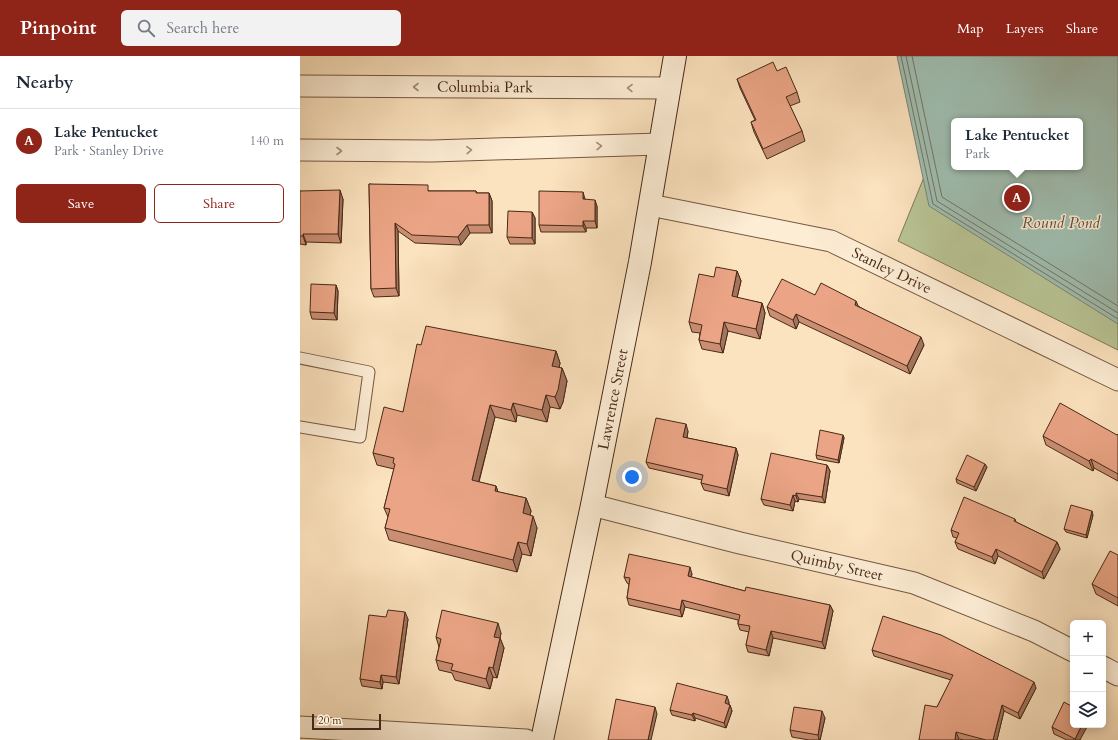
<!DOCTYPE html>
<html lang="en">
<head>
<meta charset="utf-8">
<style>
	body { margin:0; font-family:Cardo,serif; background:#f2f2f3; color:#1f2937 }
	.controls { position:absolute; right:12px; bottom:12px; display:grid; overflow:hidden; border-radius:6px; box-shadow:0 2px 10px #0003 }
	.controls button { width:36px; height:36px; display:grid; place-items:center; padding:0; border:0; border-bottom:1px solid #e0e1e3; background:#fff; color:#1f2937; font:20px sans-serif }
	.scale { position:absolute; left:12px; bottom:10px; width:69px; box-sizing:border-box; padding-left:4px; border:2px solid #472a17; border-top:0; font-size:11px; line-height:14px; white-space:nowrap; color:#472a17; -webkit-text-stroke:3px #fdedd5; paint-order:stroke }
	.you { position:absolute; left:332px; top:421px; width:14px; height:14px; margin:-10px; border:3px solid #fff; border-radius:50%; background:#1a73e8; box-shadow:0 0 0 6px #1a73e833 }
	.badge { display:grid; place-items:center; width:26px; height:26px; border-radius:50%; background:#8f2418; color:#fff; font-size:13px; font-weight:700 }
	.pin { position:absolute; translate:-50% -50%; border:2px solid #fff; box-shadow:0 1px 4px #0006 }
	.popup { position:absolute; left:651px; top:62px; width:132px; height:52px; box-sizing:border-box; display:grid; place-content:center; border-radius:6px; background:#fff; filter:drop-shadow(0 1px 3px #0005); font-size:13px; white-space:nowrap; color:#747a83 }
	.popup b { font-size:15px; color:#1f2937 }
	.popup::after { content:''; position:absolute; left:50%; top:100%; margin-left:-8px; border:8px solid transparent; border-top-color:#fff }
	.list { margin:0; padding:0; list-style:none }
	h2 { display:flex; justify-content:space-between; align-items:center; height:52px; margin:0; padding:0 16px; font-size:17px }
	h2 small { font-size:13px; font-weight:400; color:#747a83 }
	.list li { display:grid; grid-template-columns:26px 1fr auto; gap:12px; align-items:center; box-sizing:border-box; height:64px; padding:0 16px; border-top:1px solid #e0e1e3 }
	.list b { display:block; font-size:15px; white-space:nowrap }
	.list p { margin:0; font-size:13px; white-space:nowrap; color:#747a83 }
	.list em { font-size:13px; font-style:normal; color:#747a83 }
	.actions { display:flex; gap:8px; padding:12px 16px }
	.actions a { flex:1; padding:9px 0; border:1px solid #8f2418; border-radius:6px; text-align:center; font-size:14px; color:#8f2418 }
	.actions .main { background:#8f2418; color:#fff }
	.icon { flex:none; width:22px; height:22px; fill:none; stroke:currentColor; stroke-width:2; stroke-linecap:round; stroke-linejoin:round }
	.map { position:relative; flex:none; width:818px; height:684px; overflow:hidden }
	header { display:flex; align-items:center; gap:24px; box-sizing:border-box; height:56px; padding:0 20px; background:#8f2418; color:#fff }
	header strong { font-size:19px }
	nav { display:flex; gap:22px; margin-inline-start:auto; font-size:14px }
	.search { width:280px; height:36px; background:#f2f2f3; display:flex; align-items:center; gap:10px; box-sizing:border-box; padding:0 14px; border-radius:6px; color:#747a83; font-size:15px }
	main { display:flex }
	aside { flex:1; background:#fff }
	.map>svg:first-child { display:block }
	.green { fill:#b9c596; stroke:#807856; fill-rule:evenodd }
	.water { fill:#9fbeb1; stroke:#7c8373; fill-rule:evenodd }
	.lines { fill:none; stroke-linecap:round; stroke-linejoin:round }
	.shore { stroke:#737464; stroke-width:1 }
	.lane-casing { stroke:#745841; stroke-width:13 }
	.street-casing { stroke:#745841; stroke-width:23 }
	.secondary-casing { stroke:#472a17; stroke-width:24 }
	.lane { stroke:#fdedd5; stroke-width:11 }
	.street { stroke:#fdedd5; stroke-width:21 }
	.secondary { stroke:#fdedd5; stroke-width:22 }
	.wall { fill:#ca8e73; stroke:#472a17 }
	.shaded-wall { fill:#a4745e; stroke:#472a17 }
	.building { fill:#eba586; stroke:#472a17 }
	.oneway { stroke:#a28c76 }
	.labels { text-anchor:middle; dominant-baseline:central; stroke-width:3; stroke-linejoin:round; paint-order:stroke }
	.street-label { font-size:15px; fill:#472a17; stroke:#fdedd5 }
	.water-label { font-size:16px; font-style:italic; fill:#5d4f3e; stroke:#fdedd5 }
</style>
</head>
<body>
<header>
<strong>Pinpoint</strong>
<div class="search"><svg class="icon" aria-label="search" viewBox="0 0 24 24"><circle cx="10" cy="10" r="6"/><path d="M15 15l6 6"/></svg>Search here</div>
<nav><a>Map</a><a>Layers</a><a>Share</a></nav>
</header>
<main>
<aside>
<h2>Nearby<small></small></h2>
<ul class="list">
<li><span class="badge">A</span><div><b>Lake Pentucket</b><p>Park · Stanley Drive</p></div><em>140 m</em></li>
</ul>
<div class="actions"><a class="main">Save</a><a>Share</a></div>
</aside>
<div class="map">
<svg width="818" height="684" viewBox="0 0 818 684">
	<rect width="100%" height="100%" fill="#fce3bf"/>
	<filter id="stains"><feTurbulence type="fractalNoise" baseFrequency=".005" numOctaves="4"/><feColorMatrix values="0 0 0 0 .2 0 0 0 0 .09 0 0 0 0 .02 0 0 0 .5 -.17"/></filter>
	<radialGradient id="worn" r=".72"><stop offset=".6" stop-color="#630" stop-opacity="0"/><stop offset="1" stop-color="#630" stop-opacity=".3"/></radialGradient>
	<path class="green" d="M618,0H818V294L598,185L633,99ZM654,65H780V111H654Z"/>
	<path class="water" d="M597,0H818V268L629,150ZM654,65H780V111H654Z"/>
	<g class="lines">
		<path class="shore" d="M601,0L633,148L818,263
			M606,0L637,145L818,257
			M612,0L642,141L818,250"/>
		<defs>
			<path id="lane" d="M0,302L69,316L60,381L0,371"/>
			<g id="street">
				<path id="s1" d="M0,30L369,32"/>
				<path d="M0,94L132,95L360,88"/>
				<path id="s2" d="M350,149L531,185L818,324"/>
				<path id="s3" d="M292,449L440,487L614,527L734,575L773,595"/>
				<path d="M803,611L818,619"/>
				<path d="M0,671L226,684"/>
			</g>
			<g id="secondary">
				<path id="s4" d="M242,684L292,449L340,206L375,0"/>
			</g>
		</defs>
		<use href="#lane" class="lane-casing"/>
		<use href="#street" class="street-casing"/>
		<use href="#secondary" class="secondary-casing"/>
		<use href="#lane" class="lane"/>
		<use href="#street" class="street"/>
		<use href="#secondary" class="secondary"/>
	</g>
	<path class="wall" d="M477,15L497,36L500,46L490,50L502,75L505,85L467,103L454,76L451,66L455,64L440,32L437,23Z
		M69,128L130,135H176L177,137H189L192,145V177H170L161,189L115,187L98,175L99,240L74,241L71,233Z
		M0,135L43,143L41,187L6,186V189L0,188Z
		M285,143V144L297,150V172H286V176H241L239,169Z
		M232,156L235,162V188H210L207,181Z
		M437,215L441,225L437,242L462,247L465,257L460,283L428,275L423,297L402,293L399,284L400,277L392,276L389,266L414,221Z
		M36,229L38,235L37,264L12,263L10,256Z
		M515,239L558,250L624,289L610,318L499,266L496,273L470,260L467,251Z
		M121,289L256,295L260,307L259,312H262L267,325L263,346L260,353L250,351L247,366L217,359L216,366L195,361L179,426L196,430L198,436L226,442L231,455L230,459L237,472L231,500L222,498L217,516L89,484L85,472L88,461L84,452L94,413L77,409L73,397L103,356Z
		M388,375L387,382L436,392L438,399L429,440L404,434L401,427L402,424L349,412L346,406Z
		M818,378V425L794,412L793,415L746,389L743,380L817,379Z
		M543,379L544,382L539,407L517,403L516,399Z
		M527,409L530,415L525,447L499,443L498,446L495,445L493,455L464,449L461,443Z
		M687,411L676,435L657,427L656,423Z
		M793,459L787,482L766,476L764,473Z
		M715,463L716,466L757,486L760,493L744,523L698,500L695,508L658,493L655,486L657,482L653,481L651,474Z
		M818,499V550L796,538L792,528Z
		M392,518L391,521L445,535L530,549L533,555L525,593L473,582L469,600L448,596L446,589L449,576L440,574L438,568V564L385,551L382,561L329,549L327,542L329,528L327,527L324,521Z
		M86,561L108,563L99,628L83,626L82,633L62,630L60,623Z
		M201,577L200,582L204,592L197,622L193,621L190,633L155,624L152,617L139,614L136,604L139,591L136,581Z
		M572,594L736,632L720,663L704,655L697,684H664L659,683L658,684H619L637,651L651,624L574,600Z
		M429,646V648L430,649L432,655L426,672L395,662V665L372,659L370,654Z
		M525,662L520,684H509L492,681L490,674Z
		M752,671L780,684H767L754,678Z"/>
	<path class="shaded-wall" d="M40,134L43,143L41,187L38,178Z
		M283,136L285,143V150L283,143Z
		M189,137L192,145V177L189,169Z
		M295,144L297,150V172L295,165Z
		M232,156L235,162V188L232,182Z
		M283,165L286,172V176L283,170Z
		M95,167L98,175L99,240L96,232Z
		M167,169L170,177L161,189L158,181Z
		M3,178L6,186V189L3,180Z
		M437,215L441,225L435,250L432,240Z
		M36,229L38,235L37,264L34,257Z
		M556,245L560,254L555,249Z
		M462,247L465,257L460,283L456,273Z
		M496,258L499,266L496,273L493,264Z
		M424,266L428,275L423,297L420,288Z
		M621,281L624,289L610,318L607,310Z
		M256,295L260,307L257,323L252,310Z
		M262,312L267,325L263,346L260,353L255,341Z
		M246,339L250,351L247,366L242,354Z
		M213,347L217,359L216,366L211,354Z
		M190,349L195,361L176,436L172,424Z
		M386,368L388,375L386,388L383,381Z
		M543,379L544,382L539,407L538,404Z
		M436,392L438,399L429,440L427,433Z
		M791,403L794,412L793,415L789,405Z
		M685,408L687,411L676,435L674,431Z
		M527,409L530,415L525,447L522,441Z
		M196,430L200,442L195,435Z
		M496,437L499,443L498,446L496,440Z
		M493,439L495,445L493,455L490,449Z
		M226,442L231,455L227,469L223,457Z
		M792,455L793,459L787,482L786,479Z
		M233,460L237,472L231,500L227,488Z
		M218,486L222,498L217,516L213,504Z
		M757,486L760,493L744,523L742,516Z
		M696,493L698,500L695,508L692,501Z
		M390,511L392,518L390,527L388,520Z
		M382,544L385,551L382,561L380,554Z
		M530,549L533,555L525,593L522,586Z
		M105,556L108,563L99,628L96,621Z
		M198,567L201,577L198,591L194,581Z
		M471,575L473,582L469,600L466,594Z
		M200,582L204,592L197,622L193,612Z
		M189,611L193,621L190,633L186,623Z
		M81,619L83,626L82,633L80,626Z
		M734,626L736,632L720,663L718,657Z
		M427,640L429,646L427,653L425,647Z
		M430,649L432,655L426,672L424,667Z
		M702,649L704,655L697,684H693Z
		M355,651L357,658L351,684H348Z
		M522,655L525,662L520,684H519L518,679Z
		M393,657L395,662V665L392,659Z
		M782,669H788L780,684H776L775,683Z
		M656,676L659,683L658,684H655Z"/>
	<path class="building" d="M473,6L477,15L486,11L497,36L486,41L502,75L463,93L451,66L456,64L437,23Z
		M69,128L128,129V135H176V137H189V169H167L158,181L112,179L95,167L96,232L71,233Z
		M40,134L38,178H3V180H0V135Z
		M239,135L283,136V143L295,144V165H283V170L239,169Z
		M208,155L232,156V182L207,181Z
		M416,211L437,215L432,240L462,247L456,273L424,266L420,288L399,284L402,269L389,266L399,218L414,221Z
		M482,223L515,239L521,227L556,245L555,249L621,281L607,310L496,258L493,264L467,251Z
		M11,228L36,229L34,257L10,256Z
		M126,270L256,295L252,310L262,312L258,334L255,341L246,339L242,354L213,347L211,354L190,349L172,424L196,430L195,435L226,442L223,457L233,460L227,488L218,486L213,504L85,472L90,453L84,452L95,408L93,407L94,402L73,397L84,351L103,356L117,288L121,289Z
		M760,347L817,379L818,378V418L791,403L789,405L743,380Z
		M356,362L386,368L383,381L436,392L427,433L401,427L403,419L346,406Z
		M520,374L543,379L538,404L516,399Z
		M471,397L527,409L522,441L496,437V440L493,439L490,449L461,443Z
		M667,399L685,408L674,431L656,423Z
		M664,441L715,463L714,465L757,486L742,516L696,493L692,501L655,486L659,477L651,474Z
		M771,449L792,455L786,479L764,473Z
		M810,495L818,499V542L792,528Z
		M329,498L390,511L388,520L445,535L446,531L530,549L522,586L471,575L466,594L446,589L450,570L438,568L440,559L382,544L380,554L327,542L330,522L324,521Z
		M88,554L105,556L96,621L81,619L80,626L60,623L69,559L86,561Z
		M142,554L198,567L194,581L200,582L193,612L189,611L186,623L151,614L153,608L136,604L141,583L136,581Z
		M583,560L641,579L734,626L718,657L702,649L693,684H686L656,676L655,684H619L625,649L637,651L653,619L572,594Z
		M377,627L427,640L425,647L430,649L424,667L393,657L392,659L370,654Z
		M316,643L355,651L348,684H308Z
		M764,646L773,651V669H782L775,683L752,671Z
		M494,651L522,655L518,679L490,674Z"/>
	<defs><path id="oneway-chevron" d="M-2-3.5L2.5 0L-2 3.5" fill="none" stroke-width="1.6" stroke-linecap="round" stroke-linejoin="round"/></defs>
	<g class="oneway">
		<use href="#oneway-chevron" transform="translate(116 31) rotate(-180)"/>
		<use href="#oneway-chevron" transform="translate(330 32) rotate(-179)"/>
		<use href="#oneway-chevron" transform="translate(299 90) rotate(-2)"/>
		<use href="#oneway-chevron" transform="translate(169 94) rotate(-2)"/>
		<use href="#oneway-chevron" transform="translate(39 95)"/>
	</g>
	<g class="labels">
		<g class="street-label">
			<text stroke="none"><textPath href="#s1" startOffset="185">Columbia Park</textPath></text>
			<text stroke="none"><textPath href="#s2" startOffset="252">Stanley Drive</textPath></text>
			<text stroke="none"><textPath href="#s4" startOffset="348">Lawrence Street</textPath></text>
			<text stroke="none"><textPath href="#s3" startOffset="252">Quimby Street</textPath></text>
		</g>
		<g class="water-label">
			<text x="761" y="167">Round Pond</text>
		</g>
	</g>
	<rect width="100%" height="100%" filter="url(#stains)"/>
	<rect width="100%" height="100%" fill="url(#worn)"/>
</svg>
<div class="controls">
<button>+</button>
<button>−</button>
<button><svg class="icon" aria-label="layers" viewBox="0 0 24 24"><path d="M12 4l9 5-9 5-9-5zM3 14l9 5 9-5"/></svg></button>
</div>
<div class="scale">20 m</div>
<div class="you"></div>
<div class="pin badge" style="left:717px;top:142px">A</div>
<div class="popup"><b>Lake Pentucket</b>Park</div>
</div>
</main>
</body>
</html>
